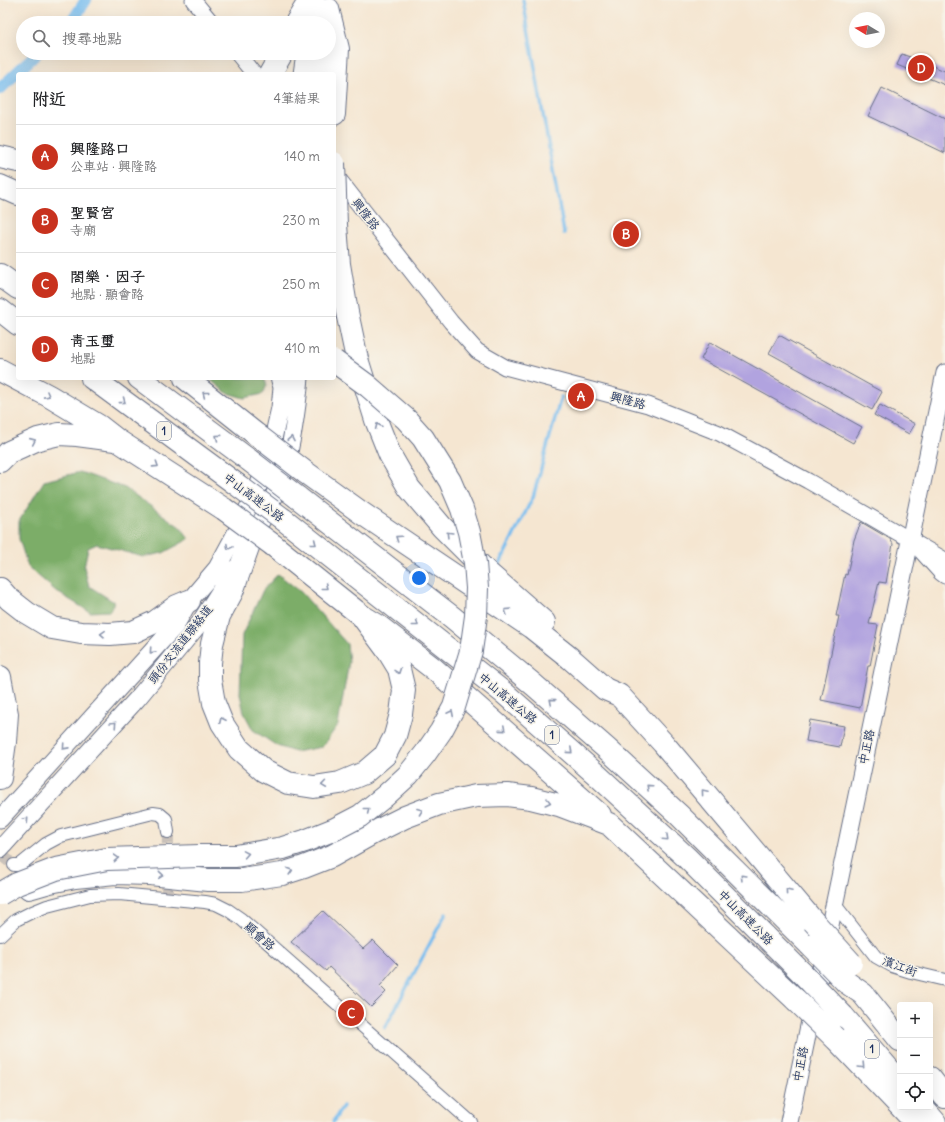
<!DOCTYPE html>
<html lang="zh-TW">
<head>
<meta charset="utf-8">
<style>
	body { margin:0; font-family:Delius,"LXGW WenKai TC",sans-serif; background:#f6f6f6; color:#202124 }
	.controls { position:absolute; right:12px; bottom:12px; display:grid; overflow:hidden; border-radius:4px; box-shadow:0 4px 16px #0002 }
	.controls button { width:36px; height:36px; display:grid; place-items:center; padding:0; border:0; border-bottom:1px solid #e0e0e0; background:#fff; color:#202124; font:20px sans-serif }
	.compass { position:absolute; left:849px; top:12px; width:36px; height:36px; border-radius:50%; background:#fff; box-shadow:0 4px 16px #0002; rotate:280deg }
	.you { position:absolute; left:419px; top:578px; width:14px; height:14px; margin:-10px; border:3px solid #fff; border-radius:50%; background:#1a73e8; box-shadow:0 0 0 6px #1a73e833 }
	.badge { display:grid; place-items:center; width:26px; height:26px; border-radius:50%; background:#c8321e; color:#fff; font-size:13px; font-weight:700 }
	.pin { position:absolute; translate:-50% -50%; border:2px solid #fff; box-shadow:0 1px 4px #0006 }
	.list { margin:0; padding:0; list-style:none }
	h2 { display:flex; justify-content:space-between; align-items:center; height:52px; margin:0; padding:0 16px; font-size:17px }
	h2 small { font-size:13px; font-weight:400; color:#757577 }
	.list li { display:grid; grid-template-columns:26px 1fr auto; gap:12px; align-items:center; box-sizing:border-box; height:64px; padding:0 16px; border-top:1px solid #e0e0e0 }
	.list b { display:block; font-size:15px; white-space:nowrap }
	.list p { margin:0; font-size:13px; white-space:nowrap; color:#757577 }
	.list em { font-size:13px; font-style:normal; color:#757577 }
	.icon { flex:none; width:22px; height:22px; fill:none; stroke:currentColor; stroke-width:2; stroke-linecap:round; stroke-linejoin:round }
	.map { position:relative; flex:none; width:945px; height:1122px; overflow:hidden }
	.search { position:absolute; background:#fff; box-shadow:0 4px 16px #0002; left:16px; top:16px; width:320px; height:44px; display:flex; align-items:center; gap:10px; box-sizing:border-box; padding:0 14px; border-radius:22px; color:#757577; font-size:15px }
	.panel { position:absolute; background:#fff; box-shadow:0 4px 16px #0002; left:16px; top:72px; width:320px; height:308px; border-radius:4px }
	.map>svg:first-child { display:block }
	.forest { fill:#7bad68; stroke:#4b6e63 }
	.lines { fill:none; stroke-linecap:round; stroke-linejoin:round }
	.stream { stroke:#78bdef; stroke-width:3.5 }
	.canal { stroke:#78bdef; stroke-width:12 }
	.building { fill:#b1a3df }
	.minor-tunnel { stroke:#c9c1ba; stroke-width:12; stroke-dasharray:12 6; stroke-linecap:butt }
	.minor-casing { stroke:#676f86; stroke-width:14 }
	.tertiary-casing { stroke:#676f86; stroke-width:17 }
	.secondary-casing { stroke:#676f86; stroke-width:19 }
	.motorway-casing { stroke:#676f86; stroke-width:24 }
	.minor { stroke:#fff; stroke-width:12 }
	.tertiary { stroke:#fff; stroke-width:15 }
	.secondary { stroke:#fff; stroke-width:17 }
	.motorway { stroke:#fff; stroke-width:22 }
	.motorway-bridge-casing { stroke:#676f86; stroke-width:24; stroke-linecap:butt }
	.motorway-bridge { stroke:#fff; stroke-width:22 }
	.oneway { stroke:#8d97ae }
	.labels { text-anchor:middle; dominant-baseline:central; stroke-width:3; stroke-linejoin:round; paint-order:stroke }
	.shield { fill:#f7f3e8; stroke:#5d6a87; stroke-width:1 }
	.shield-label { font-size:11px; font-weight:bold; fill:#1b2f5e }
	.street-label { font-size:12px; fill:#1b2f5e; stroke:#f7f3e8 }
</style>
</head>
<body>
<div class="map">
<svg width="945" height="1122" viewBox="0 0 945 1122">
	<rect width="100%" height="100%" fill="#f7f3e8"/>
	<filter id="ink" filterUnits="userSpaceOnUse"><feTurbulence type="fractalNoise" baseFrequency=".025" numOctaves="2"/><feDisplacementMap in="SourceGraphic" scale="8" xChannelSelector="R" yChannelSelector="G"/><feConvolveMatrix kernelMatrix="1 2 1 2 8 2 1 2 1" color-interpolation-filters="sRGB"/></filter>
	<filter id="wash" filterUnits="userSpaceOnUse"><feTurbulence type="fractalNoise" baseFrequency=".012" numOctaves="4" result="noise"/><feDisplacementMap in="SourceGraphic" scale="16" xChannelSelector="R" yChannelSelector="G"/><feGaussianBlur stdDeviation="0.9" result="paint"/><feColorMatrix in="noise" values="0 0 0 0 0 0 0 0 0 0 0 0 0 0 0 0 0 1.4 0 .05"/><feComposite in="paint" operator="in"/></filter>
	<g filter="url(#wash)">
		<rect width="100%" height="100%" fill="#f5e6d1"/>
		<path class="forest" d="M208,378H264L267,385L263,394L244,398L227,393Z
			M80,472L125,488L180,527L189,539L163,553L143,557L97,544L88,548L84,567L89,586L114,602L110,611L90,612L57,592L28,567L19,539V521L44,481Z
			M278,574L301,592L347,644L349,662L338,725L322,747L295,752L277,746L253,730L244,713L240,694L242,635L263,590Z"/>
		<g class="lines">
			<path class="stream" d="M523,0L564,233
				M498,567L533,497L561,397
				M385,1028L446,913
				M333,1122L343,1106"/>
			<path class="canal" d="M69,23L75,17L86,0
				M0,89L37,53"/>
		</g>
		<g id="blocks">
			<path class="building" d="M902,54L945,71V85L897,65Z
				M882,88L945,119V153L868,116Z
				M779,335L882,392L872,410L769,353Z
				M710,342L862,427L853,443L701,359Z
				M880,405L915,424L909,434L874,415Z
				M861,522L890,539L893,544L886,583L879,582L869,624L878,625L870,666H868L860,708L821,700L839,616H836L845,574L847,575L854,540Z
				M810,720L844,726L840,747L806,741Z
				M323,911L363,949L373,940L398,965L380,986L386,992L371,1007L329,967L326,971L291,942Z"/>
		</g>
	</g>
	<g filter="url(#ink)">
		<use href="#blocks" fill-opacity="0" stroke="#676f86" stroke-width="1"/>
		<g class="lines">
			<path class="minor-tunnel" d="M0,854L14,865
				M167,898L168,832"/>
			<defs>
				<path id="minor" d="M14,865H20L46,844L61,836L153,813L160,814L166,819L168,832
					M833,902L876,957L892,966L911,972L945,980
					M0,935L16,920L30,913L47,906L90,895L119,894L205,902L216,904L228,910L241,919L471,1122"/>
				<path id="tertiary" d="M193,0L212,23
					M237,53L254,74
					M334,173L451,322L477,351L505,367L648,405L719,433L808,481L945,560
					M922,552L941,573L945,576"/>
				<path id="secondary" d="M311,23L316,0
					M302,74L305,53
					M318,74L321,53
					M250,543C262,519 277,494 285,468C293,439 297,408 300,378
					M0,819L175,626L189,601L217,568L237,531L258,487L269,456L280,408L283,378
					M0,849L137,699L199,624L234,569
					M789,1122C839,872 894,623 945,373"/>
				<path id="motorway" d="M328,9L338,49L334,114
					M296,23L310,0
					M270,74L282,53
					M0,157L18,161
					M0,186L18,194
					M336,225L339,264L347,312L357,359L376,420L390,455L409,488L442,527L488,573L544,622
					M0,275L18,288
					M0,310L18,324
					M0,370L49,396L99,426L117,440L224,509
					M92,378L236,484
					M139,378L249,460
					M185,378L257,435
					M282,378L283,382
					M0,461L9,452L38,439L59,434L77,435L115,440
					M305,472L363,514L531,627L570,658L605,689L619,695L663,743L813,921
					M297,497L452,617L534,685L607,749L678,814L810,945
					M283,519L504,693L597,775L686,857L802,973
					M273,545L362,616L377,625L434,669L600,815
					M248,547L232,592L219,616L212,644L210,663V680L214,703L222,723L239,749L264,771L288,783L314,787L340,783L364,773L385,755L395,736L401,714L404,690L399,669L388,651L362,616
					M0,589L9,599L27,613L52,628L81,633L110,634L133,632L155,622L177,606L189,601
					M0,677L7,714L5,742L0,778
					M29,888L50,882L75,877L115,873L150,874L208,880H242L282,874L304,867L332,856L373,833L405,817L439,804L476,796L507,795L531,798L559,805L609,824L796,1000
					M846,982L863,994L900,1040
					M843,1016L900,1082
					M835,1038L900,1106
					M930,1078L945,1097
					M901,1107L915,1122
					M922,1107L935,1122"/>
			</defs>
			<use href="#minor" class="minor-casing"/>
			<use href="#tertiary" class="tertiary-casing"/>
			<use href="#secondary" class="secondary-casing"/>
			<use href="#motorway" class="motorway-casing"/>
			<use href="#minor" class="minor"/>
			<use href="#tertiary" class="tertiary"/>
			<use href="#secondary" class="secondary"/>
			<use href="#motorway" class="motorway"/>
			<defs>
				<path id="motorway-bridge" d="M334,163L336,225
					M257,435L305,472
					M249,460L297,497
					M236,484L283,519
					M224,509L273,545
					M0,894L17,884L56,869L107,859L200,856H236L283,848L305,841L335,829L360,816L385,796L408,775L425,754L441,731L454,707L471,651L476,616L477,588L475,563L469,532L462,509L450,481L423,438L406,419L368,386L334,361
					M813,921L851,963
					M810,945L846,982
					M802,973L843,1016
					M796,1000L835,1038"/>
			</defs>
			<use href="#motorway-bridge" class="motorway-bridge-casing"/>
			<use href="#motorway-bridge" class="motorway-bridge"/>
		</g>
		<defs><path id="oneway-chevron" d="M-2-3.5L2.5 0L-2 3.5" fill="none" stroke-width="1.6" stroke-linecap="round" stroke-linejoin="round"/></defs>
		<g class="oneway">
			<use href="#oneway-chevron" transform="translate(205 394) rotate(-142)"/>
			<use href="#oneway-chevron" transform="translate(47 395) rotate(29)"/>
			<use href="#oneway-chevron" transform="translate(123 401) rotate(36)"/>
			<use href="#oneway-chevron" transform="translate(378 426) rotate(-113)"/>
			<use href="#oneway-chevron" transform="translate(218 437) rotate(-143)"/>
			<use href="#oneway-chevron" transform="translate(291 439) rotate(-79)"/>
			<use href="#oneway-chevron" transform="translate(33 441) rotate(-24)"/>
			<use href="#oneway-chevron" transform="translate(156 465) rotate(33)"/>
			<use href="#oneway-chevron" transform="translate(449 534) rotate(-135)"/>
			<use href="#oneway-chevron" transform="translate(398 538) rotate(-146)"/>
			<use href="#oneway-chevron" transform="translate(314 543) rotate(38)"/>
			<use href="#oneway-chevron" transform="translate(229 547) rotate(118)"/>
			<use href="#oneway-chevron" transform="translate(325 587) rotate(38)"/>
			<use href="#oneway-chevron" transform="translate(507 611) rotate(-147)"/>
			<use href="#oneway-chevron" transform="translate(416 624) rotate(38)"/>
			<use href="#oneway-chevron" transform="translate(103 634) rotate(-177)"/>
			<use href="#oneway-chevron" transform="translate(152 651) rotate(132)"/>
			<use href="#oneway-chevron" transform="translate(398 671) rotate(70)"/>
			<use href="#oneway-chevron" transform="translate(552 701) rotate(-139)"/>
			<use href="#oneway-chevron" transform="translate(451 713) rotate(-63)"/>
			<use href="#oneway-chevron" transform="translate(222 720) rotate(-115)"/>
			<use href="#oneway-chevron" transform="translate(114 724) rotate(-47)"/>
			<use href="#oneway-chevron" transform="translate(503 729) rotate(41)"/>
			<use href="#oneway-chevron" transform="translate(65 747) rotate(132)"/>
			<use href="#oneway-chevron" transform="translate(570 751) rotate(41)"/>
			<use href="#oneway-chevron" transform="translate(324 785) rotate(172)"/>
			<use href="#oneway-chevron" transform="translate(649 787) rotate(-138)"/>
			<use href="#oneway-chevron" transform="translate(704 792) rotate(-130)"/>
			<use href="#oneway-chevron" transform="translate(548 802) rotate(14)"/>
			<use href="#oneway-chevron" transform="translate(367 810) rotate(-38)"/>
			<use href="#oneway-chevron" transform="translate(420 811) rotate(-21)"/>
			<use href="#oneway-chevron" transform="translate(26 820) rotate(-47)"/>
			<use href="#oneway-chevron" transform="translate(666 838) rotate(43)"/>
			<use href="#oneway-chevron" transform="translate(246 854) rotate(-10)"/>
			<use href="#oneway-chevron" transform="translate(116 858) rotate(-4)"/>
			<use href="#oneway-chevron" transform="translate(290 871) rotate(-17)"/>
			<use href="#oneway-chevron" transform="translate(161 875) rotate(5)"/>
			<use href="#oneway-chevron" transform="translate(743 877) rotate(-135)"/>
			<use href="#oneway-chevron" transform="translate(788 891) rotate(-130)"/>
			<use href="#oneway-chevron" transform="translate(862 1066) rotate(46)"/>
		</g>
	</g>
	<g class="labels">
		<g class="shield">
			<rect x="157" y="422" width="14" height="18" rx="3"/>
			<rect x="545" y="726" width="14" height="18" rx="3"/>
			<rect x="865" y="1040" width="14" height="18" rx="3"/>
		</g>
		<g class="shield-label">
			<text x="164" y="431">1</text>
			<text x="552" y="735">1</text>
			<text x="872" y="1049">1</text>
		</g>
		<g class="street-label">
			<text transform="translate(366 214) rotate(52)">興隆路</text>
			<text transform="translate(628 400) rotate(15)">興隆路</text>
			<text transform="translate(254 497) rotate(37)">中山高速公路</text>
			<text transform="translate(180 644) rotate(-52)">頭份交流道聯絡道</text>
			<text transform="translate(508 698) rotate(40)">中山高速公路</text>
			<text transform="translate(866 747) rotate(-78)">中正路</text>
			<text transform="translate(746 917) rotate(45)">中山高速公路</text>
			<text transform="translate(260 936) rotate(41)">顯會路</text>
			<text transform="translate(900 966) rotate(21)">濱江街</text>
			<text transform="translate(800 1064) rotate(-79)">中正路</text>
		</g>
	</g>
</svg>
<div class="controls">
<button>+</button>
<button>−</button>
<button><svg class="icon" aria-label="locate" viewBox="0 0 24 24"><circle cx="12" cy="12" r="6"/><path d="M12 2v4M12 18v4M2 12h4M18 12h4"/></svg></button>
</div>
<svg class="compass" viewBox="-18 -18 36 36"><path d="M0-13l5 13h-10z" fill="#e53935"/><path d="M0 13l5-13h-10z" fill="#757577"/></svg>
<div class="you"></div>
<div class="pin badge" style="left:581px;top:396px">A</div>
<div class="pin badge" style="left:626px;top:234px">B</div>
<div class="pin badge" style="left:351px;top:1013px">C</div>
<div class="pin badge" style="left:921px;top:68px">D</div>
<div class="search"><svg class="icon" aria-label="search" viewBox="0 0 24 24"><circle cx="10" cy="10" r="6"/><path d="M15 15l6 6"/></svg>搜尋地點</div>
<section class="panel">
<h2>附近<small>4筆結果</small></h2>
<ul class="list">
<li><span class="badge">A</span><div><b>興隆路口</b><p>公車站 · 興隆路</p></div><em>140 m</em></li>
<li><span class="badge">B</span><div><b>聖賢宮</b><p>寺廟</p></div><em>230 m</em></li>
<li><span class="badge">C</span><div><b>閤樂‧因子</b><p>地點 · 顯會路</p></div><em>250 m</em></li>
<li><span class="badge">D</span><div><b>青玉璽</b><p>地點</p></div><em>410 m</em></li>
</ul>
</section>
</div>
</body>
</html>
